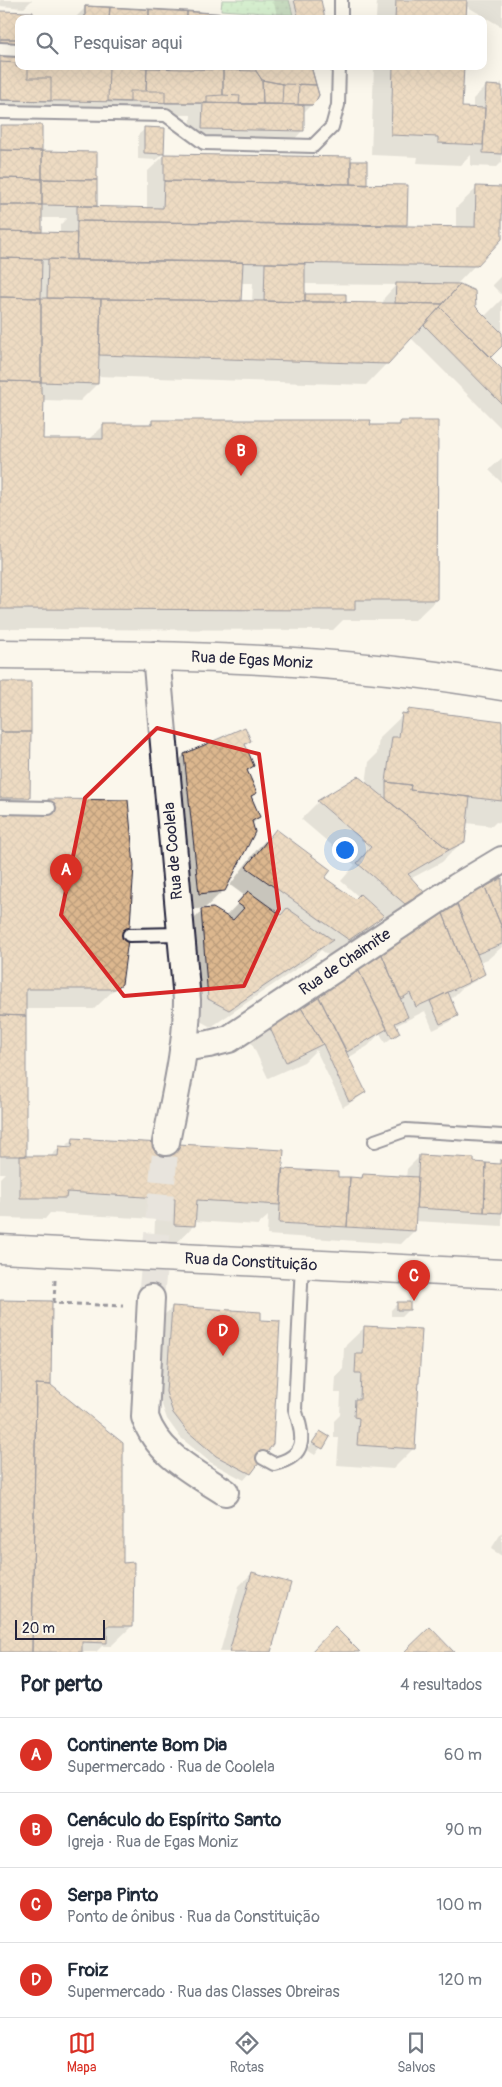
<!DOCTYPE html>
<html lang="pt">
<head>
<meta charset="utf-8">
<style>
	body { margin:0; font-family:Pangolin,sans-serif; background:#f2f2f3; color:#1f2937 }
	.scale { position:absolute; left:15px; bottom:12px; width:90px; box-sizing:border-box; padding-left:5px; border:2px solid #22223b; border-top:0; font-size:14px; line-height:18px; white-space:nowrap; color:#22223b; -webkit-text-stroke:4px #fbf7ec; paint-order:stroke }
	.you { position:absolute; left:344px; top:849px; width:18px; height:18px; margin:-12px; border:4px solid #fff; border-radius:50%; background:#1a73e8; box-shadow:0 0 0 8px #1a73e833 }
	.badge { display:grid; place-items:center; width:32px; height:32px; border-radius:50%; background:#d93025; color:#fff; font-size:16px; font-weight:700 }
	.pin { position:absolute; translate:-50% -41px; filter:drop-shadow(0 1px 2px #0008) }
	.pin::after { content:''; position:absolute; top:26px; width:18px; height:15px; background:inherit; clip-path:polygon(0 0,100% 0,50% 100%) }
	.list { margin:0; padding:0; list-style:none }
	h2 { display:flex; justify-content:space-between; align-items:center; height:65px; margin:0; padding:0 20px; font-size:21px }
	h2 small { font-size:16px; font-weight:400; color:#747a83 }
	.list li { display:grid; grid-template-columns:32px 1fr auto; gap:15px; align-items:center; box-sizing:border-box; height:75px; padding:0 20px; border-top:1px solid #e0e1e3 }
	.list b { display:block; font-size:19px; white-space:nowrap }
	.list p { margin:0; font-size:16px; white-space:nowrap; color:#747a83 }
	.list em { font-size:16px; font-style:normal; color:#747a83 }
	.icon { flex:none; width:28px; height:28px; fill:none; stroke:currentColor; stroke-width:2; stroke-linecap:round; stroke-linejoin:round }
	.map { position:relative; flex:none; width:502px; height:1652px; overflow:hidden }
	.search { position:absolute; background:#fff; box-shadow:0 5px 20px #0002; left:15px; right:15px; top:15px; height:55px; display:flex; align-items:center; gap:12px; box-sizing:border-box; padding:0 18px; border-radius:10px; color:#747a83; font-size:19px }
	.sheet { height:365px; background:#fff }
	nav { display:flex; justify-content:space-around; align-items:center; box-sizing:border-box; height:70px; border-top:1px solid #e0e1e3; background:#fff; font-size:14px; color:#747a83 }
	nav a { display:grid; justify-items:center; gap:2px }
	nav .on { color:#d93025 }
	.map>svg:first-child { display:block }
	.grass { fill:url(#grass-dots); stroke:#668372 }
	.shadow { fill:#0003; fill-rule:evenodd }
	.building { fill:url(#building-cross-hatch); stroke:#22223b }
	.lines { fill:none; stroke-linecap:round; stroke-linejoin:round }
	.minor-tunnel { stroke:#d0ccc9; stroke-width:26; stroke-dasharray:26 13; stroke-linecap:butt }
	.service-casing { stroke:#22223b; stroke-width:16 }
	.minor-casing { stroke:#22223b; stroke-width:30 }
	.secondary-casing { stroke:#22223b; stroke-width:31 }
	.path { stroke:#22223b; stroke-width:3; stroke-dasharray:5 4; stroke-linecap:butt }
	.service { stroke:#fbf7ec; stroke-width:12 }
	.minor { stroke:#fbf7ec; stroke-width:26 }
	.secondary { stroke:#fbf7ec; stroke-width:28 }
	.marked { fill:none; stroke:#d62828; stroke-width:4; stroke-linejoin:round }
	.labels { text-anchor:middle; dominant-baseline:central; stroke-width:4.5; stroke-linejoin:round; paint-order:stroke }
	.street-label { font-size:16px; fill:#22223b; stroke:#fbf7ec }
</style>
</head>
<body>
<div class="map">
<svg width="502" height="1652" viewBox="0 0 502 1652">
	<defs>
		<pattern id="grass-dots" width="8" height="8" patternUnits="userSpaceOnUse" patternTransform="scale(1.25)"><rect width="8" height="8" fill="#a9e4aa"/><path d="M2 2h.1M6 6h.1" fill="none" stroke="#91c393" stroke-width="1.8" stroke-linecap="round"/></pattern>
		<pattern id="building-cross-hatch" width="8" height="8" patternUnits="userSpaceOnUse" patternTransform="scale(1.25)"><rect width="8" height="8" fill="#dcb78e"/><path d="M0 0l8 8M0 8l8-8" fill="none" stroke="#bc9d7b"/></pattern>
	</defs>
	<rect width="100%" height="100%" fill="#fbf7ec"/>
	<filter id="ink" filterUnits="userSpaceOnUse"><feTurbulence type="fractalNoise" baseFrequency=".02" numOctaves="2"/><feDisplacementMap in="SourceGraphic" scale="10" xChannelSelector="R" yChannelSelector="G"/><feConvolveMatrix kernelMatrix="1 2 1 2 8 2 1 2 1" color-interpolation-filters="sRGB"/></filter>
	<g filter="url(#ink)">
		<path class="grass" d="M222,0H289L293,15L221,10Z"/>
		<path class="shadow" d="M0,0H32L24,8L0,6Z
			M273,0H319L324,19H74L86,7L278,18Z
			M377,0H502V27L468,7L465,10L464,19H376Z
			M0,12L19,19V66L315,101L303,113L302,131L290,144L190,142L191,115L37,113L0,117Z
			M374,66H462L461,108L473,109V99L486,86L497,87L502,82V162L497,167L471,166V155L461,165L417,163L418,157L371,155Z
			M0,126L41,152L95,205L93,208L147,209V172L165,155L350,162L366,184L406,225L404,227L456,228V208L477,188H502V237L456,285L484,317L502,299V344L489,357L502,370V429L411,338L366,385L97,376V384L80,401L42,400V440H89L104,425H148L152,421L369,427H396L400,422L436,600L415,620H343L333,630L0,629ZM41,218H67L60,225V234L41,233ZM241,283H253L252,302H238ZM304,284L396,285L384,298L383,304H345V295H304Z
			M145,129L163,153L156,160L138,159V135Z
			M502,275V295L492,285Z
			M502,458V483L489,470Z
			M0,683L29,797L11,815H34L49,800L121,983L94,1009H25L23,1157H50L59,1148H64L73,1139L281,1173L359,1179L363,1175L406,1178L407,1169L420,1156L497,1165L502,1161V1226L414,1221V1231L401,1244L267,1235L268,1216L258,1225L194,1221V1225L174,1246L154,1245L155,1219L50,1213L45,1219L0,1218V1178L5,1173H0Z
			M408,710L502,722V823L496,822L492,826L466,823L463,841L442,862L410,879L423,893L406,910L387,920L382,916L365,933L331,957L321,950L314,957L211,1027L191,1016L185,928L205,908L182,911L167,773L184,755L250,741L245,746L253,766L247,772L255,793L251,798L259,817L252,824L224,890L203,910L225,917L245,896L230,885L258,848L276,830L324,878L355,901L359,897L341,881L355,865L301,819L318,802L366,784L369,762L377,754L379,738Z
			M502,880V947L488,959L479,962L484,974L477,980L462,988L451,999L456,1016L450,1022L433,1030L425,1011L395,1026L398,1033L385,1043L380,1033L368,1046L348,1058L365,1092L358,1098L343,1107L316,1050L304,1062L268,1078L250,1040L442,912Z
			M0,1301L49,1385L122,1564L132,1626L111,1646H102L96,1652H0Z
			M398,1303L408,1310L402,1316H391V1310Z
			M172,1308L250,1473L244,1480L210,1462L180,1437L167,1419L160,1399L165,1314Z
			M365,1327L414,1448L393,1469L337,1465L339,1438H334V1421L340,1415L341,1393H335L336,1376L343,1369L344,1347Z
			M320,1433L328,1437L315,1455L307,1450Z
			M502,1532V1556L491,1549Z
			M252,1573L270,1652H220L239,1586Z"/>
		<path class="building" d="M294,0H321L325,19H299Z
			M396,0H467L466,19H395Z
			M85,6L110,7L109,19H85Z
			M85,6L283,17V19H85Z
			M110,7L149,9V19H109Z
			M149,9L187,11V19H149Z
			M0,11L33,12V19H19V39H0Z
			M187,11L225,14V19H187Z
			M225,14L283,17V19H225Z
			M0,39H19V66H311L319,95L316,101L312,105L0,100Z
			M0,62L16,63V67H28V78H51V101L0,100Z
			M109,66L147,68L146,91H130V102L108,101Z
			M256,66H311L316,85L283,84L262,80L256,71Z
			M393,66H464L462,107L485,108L483,145L438,143V137L391,135Z
			M147,68L223,70V95L207,96V103H165V91H146Z
			M223,70L256,71L262,80L263,104H239L240,96L223,95Z
			M262,80L283,84L282,104H263Z
			M299,84L316,85L319,95L316,101L312,105H298Z
			M486,85L502,86V154L483,153Z
			M203,103L304,105V131L202,129Z
			M0,125H42V151L0,150Z
			M144,127L165,128L164,154L144,153Z
			M0,150L42,151V179L0,178Z
			M42,151L97,152V180L42,179Z
			M164,154L351,157V184L164,181Z
			M351,161H367V185L351,184Z
			M0,178L42,179V205H0Z
			M42,179L97,180V206L42,205Z
			M164,181L408,185L407,225L77,221V206L163,208Z
			M476,186L502,187V239L477,266L76,260L77,221L475,227Z
			M0,205H42V232L0,231Z
			M0,231L77,233L76,260L0,258Z
			M0,258L42,259L41,298L0,297Z
			M48,259L243,262L241,301L47,298Z
			M265,263L305,264V302L264,301Z
			M396,283L460,284L443,304L395,303Z
			M460,284L475,291L476,307L502,333V346L491,357L440,307Z
			M305,294H346V302H305Z
			M0,297L41,298V382L0,381Z
			M41,298L101,299L98,384L41,382Z
			M101,299L264,301L443,304L388,364L99,355Z
			M440,307L502,369V404L424,325Z
			M0,381L41,382V394L44,395L43,439H103V424H152V420H371L370,425H400V421H438L437,600H355V610L0,609Z
			M0,682H31V732H0Z
			M408,709L502,721V801L410,790L411,785L386,782L392,737H399L402,713L408,714Z
			M245,727L251,741L245,744L254,766L247,770L257,793L251,796L260,817L252,821L255,832L225,891L199,894L184,754Z
			M0,732H31L30,798H0Z
			M358,776L449,850L408,874L425,893L405,904L357,863L371,847L317,801Z
			M386,782L411,785L410,790L470,797L465,842L449,850L386,799Z
			M48,799L128,800L134,866L130,925L122,984L115,989H26V1016L0,1015V814H49Z
			M276,829L331,870L325,878L355,899L360,894L384,916L349,940L246,867Z
			M502,878V928L485,887Z
			M485,887L502,928V944L477,954L456,902Z
			M248,891L281,915L287,908L333,940L229,1010L208,999L201,909L213,908L233,920L244,908L237,903Z
			M456,902L485,974L470,982L442,911Z
			M442,911L470,982L416,1007L410,993L401,999L380,950Z
			M380,950L408,1017L395,1023L400,1033L392,1038L355,963Z
			M355,963L387,1029L347,1052L315,989Z
			M315,989L366,1092L349,1102L323,1044L297,1001Z
			M448,992L458,1016L440,1024L430,1001Z
			M297,1001L323,1044L286,1062L267,1022Z
			M0,1015L26,1016V1156H0Z
			M73,1138L284,1150L280,1205L197,1200L195,1226L174,1225L175,1199L67,1192L66,1198H20V1156H58L59,1146L72,1147Z
			M419,1155L474,1158V1162L486,1163L484,1212L416,1208Z
			M500,1160H502V1213L484,1212L486,1163L500,1164Z
			M282,1169L338,1172V1177H350L347,1227L279,1223Z
			M363,1174L418,1177L415,1231L347,1227L350,1177L362,1178Z
			M0,1300L52,1301L51,1385L36,1384L32,1652H0Z
			M397,1302H410V1310H397Z
			M172,1306L261,1312V1320L280,1321L273,1444L251,1474L216,1456L187,1431L173,1413L166,1392Z
			M364,1326L422,1329L415,1449L357,1445L359,1418L354,1417L355,1399H360L361,1373H355L356,1354H363Z
			M36,1384L51,1385L123,1443V1563L134,1562L133,1626H107V1643L82,1642V1652H32Z
			M320,1431L330,1437L323,1449L312,1443Z
			M252,1572L291,1583L271,1652H229Z
			M335,1627L360,1652H311Z
			M430,1627L454,1652H404Z"/>
		<g class="lines">
			<path class="minor-tunnel" d="M151,1298L166,1142"/>
			<defs>
				<path id="service" d="M341,19V0
					M0,49L19,50
					M0,112L166,115L204,143L313,146L332,127L338,105L339,66
					M0,807L49,808
					M129,935L181,934
					M375,1141L406,1130L502,1136
					M263,1458L274,1464C308,1456 304,1437 295,1409L302,1264"/>
				<path id="minor" d="M156,655L187,1000C187,1047 175,1095 166,1142
					M183,1048L209,1044L229,1039L457,887L502,860
					M151,1298L145,1417C157,1454 194,1472 225,1492"/>
				<path id="secondary" d="M0,654C168,655 336,657 502,686
					M0,1249L502,1274"/>
			</defs>
			<use href="#service" class="service-casing"/>
			<use href="#minor" class="minor-casing"/>
			<use href="#secondary" class="secondary-casing"/>
			<path class="path" d="M55,1280L54,1303L123,1306"/>
			<use href="#service" class="service"/>
			<use href="#minor" class="minor"/>
			<use href="#secondary" class="secondary"/>
		</g>
	</g>
	<path d="M0 0H502V1652H0ZM157,728L259,754L279,909L244,986L124,996L61,915L85,798Z" fill="#fbf7ec" fill-opacity=".55" fill-rule="evenodd"/>
	<path class="marked" d="M157,728L259,754L279,909L244,986L124,996L61,915L85,798Z"/>
	<g class="labels">
		<g class="street-label">
			<text transform="translate(252 660) rotate(3)">Rua de Egas Moniz</text>
			<text transform="translate(173 851) rotate(-95)">Rua de Coolela</text>
			<text transform="translate(345 962) rotate(-34)">Rua de Chaimite</text>
			<text transform="translate(251 1262) rotate(3)">Rua da Constituição</text>
		</g>
	</g>
</svg>
<div class="scale">20 m</div>
<div class="you"></div>
<div class="pin badge" style="left:66px;top:895px">A</div>
<div class="pin badge" style="left:241px;top:476px">B</div>
<div class="pin badge" style="left:414px;top:1301px">C</div>
<div class="pin badge" style="left:223px;top:1356px">D</div>
<div class="search"><svg class="icon" aria-label="search" viewBox="0 0 24 24"><circle cx="10" cy="10" r="6"/><path d="M15 15l6 6"/></svg>Pesquisar aqui</div>
</div>
<section class="sheet">
<h2>Por perto<small>4 resultados</small></h2>
<ul class="list">
<li><span class="badge">A</span><div><b>Continente Bom Dia</b><p>Supermercado · Rua de Coolela</p></div><em>60 m</em></li>
<li><span class="badge">B</span><div><b>Cenáculo do Espírito Santo</b><p>Igreja · Rua de Egas Moniz</p></div><em>90 m</em></li>
<li><span class="badge">C</span><div><b>Serpa Pinto</b><p>Ponto de ônibus · Rua da Constituição</p></div><em>100 m</em></li>
<li><span class="badge">D</span><div><b>Froiz</b><p>Supermercado · Rua das Classes Obreiras</p></div><em>120 m</em></li>
</ul>
</section>
<nav>
<a class="on"><svg class="icon" aria-label="map" viewBox="0 0 24 24"><path d="M3 6l6-2 6 2 6-2v14l-6 2-6-2-6 2zM9 4v14M15 6v14"/></svg>Mapa</a>
<a><svg class="icon" aria-label="directions" viewBox="0 0 24 24"><path d="M12 3l9 9-9 9-9-9zM9 14v-3h6M13 9l2 2-2 2"/></svg>Rotas</a>
<a><svg class="icon" aria-label="saved" viewBox="0 0 24 24"><path d="M7 4h10v16l-5-4-5 4z"/></svg>Salvos</a>
</nav>
</body>
</html>
